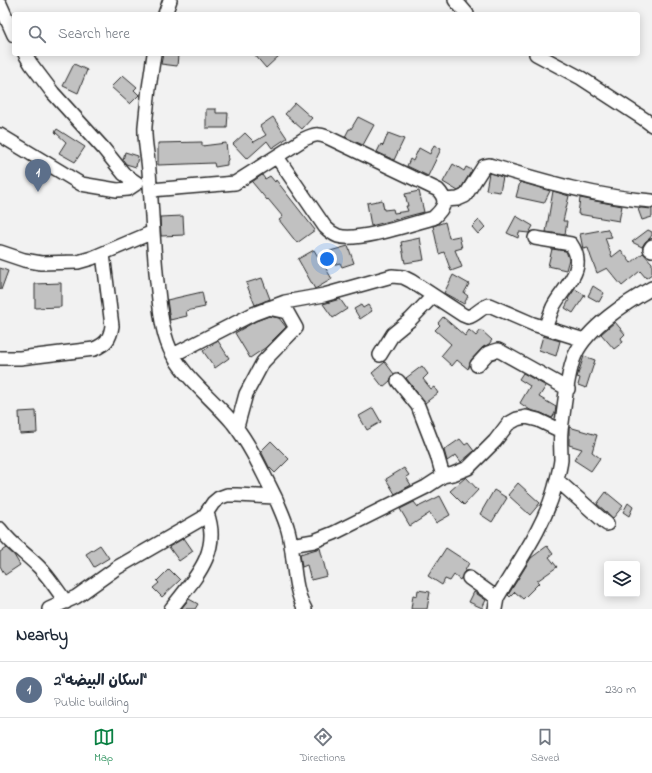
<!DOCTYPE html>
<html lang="en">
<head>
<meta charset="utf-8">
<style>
	body { margin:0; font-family:"Indie Flower","Playpen Sans Arabic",sans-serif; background:#f6f6f7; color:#1f2937 }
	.controls { position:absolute; right:12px; bottom:12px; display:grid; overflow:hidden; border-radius:4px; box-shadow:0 2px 10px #0003 }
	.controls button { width:36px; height:36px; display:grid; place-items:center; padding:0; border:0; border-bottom:1px solid #e0e1e3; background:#fff; color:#1f2937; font:20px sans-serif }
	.you { position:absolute; left:327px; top:259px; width:14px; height:14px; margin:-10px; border:3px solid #fff; border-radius:50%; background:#1a73e8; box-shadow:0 0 0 6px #1a73e833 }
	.badge { display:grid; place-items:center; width:26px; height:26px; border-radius:50%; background:#0b8043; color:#fff; font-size:13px; font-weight:700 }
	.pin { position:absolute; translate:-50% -33px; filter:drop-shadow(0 1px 2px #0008) }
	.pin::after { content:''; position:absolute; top:21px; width:14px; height:12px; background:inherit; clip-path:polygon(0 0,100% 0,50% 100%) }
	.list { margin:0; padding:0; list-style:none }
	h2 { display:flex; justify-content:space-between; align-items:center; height:52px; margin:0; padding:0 16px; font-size:17px }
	h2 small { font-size:13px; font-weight:400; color:#747a83 }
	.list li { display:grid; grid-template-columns:26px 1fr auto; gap:12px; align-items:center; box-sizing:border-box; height:56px; padding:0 16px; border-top:1px solid #e0e1e3 }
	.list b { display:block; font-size:15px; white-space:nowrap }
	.list p { margin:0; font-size:13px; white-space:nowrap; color:#747a83 }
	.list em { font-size:13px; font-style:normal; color:#747a83 }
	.icon { flex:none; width:22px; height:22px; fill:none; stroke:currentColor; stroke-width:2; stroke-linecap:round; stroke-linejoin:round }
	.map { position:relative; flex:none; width:652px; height:609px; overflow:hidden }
	.search { position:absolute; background:#fff; box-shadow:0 2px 10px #0003; left:12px; right:12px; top:12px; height:44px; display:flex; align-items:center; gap:10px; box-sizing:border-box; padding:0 14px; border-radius:4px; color:#747a83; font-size:15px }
	.sheet { height:108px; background:#fff }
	nav { display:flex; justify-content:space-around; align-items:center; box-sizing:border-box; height:56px; border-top:1px solid #e0e1e3; background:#fff; font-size:11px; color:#747a83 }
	nav a { display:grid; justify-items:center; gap:2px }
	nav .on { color:#0b8043 }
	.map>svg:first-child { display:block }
	.building { fill:#c1c1c1; stroke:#2b2b2b }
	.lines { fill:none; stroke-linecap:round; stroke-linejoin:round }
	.minor-casing { stroke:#2b2b2b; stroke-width:16 }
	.minor { stroke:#fff; stroke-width:13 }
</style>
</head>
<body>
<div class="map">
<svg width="652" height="609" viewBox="0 0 652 609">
	<rect width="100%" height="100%" fill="#f2f2f2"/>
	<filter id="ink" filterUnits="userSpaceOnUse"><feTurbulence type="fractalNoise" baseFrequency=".025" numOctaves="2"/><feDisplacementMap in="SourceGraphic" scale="8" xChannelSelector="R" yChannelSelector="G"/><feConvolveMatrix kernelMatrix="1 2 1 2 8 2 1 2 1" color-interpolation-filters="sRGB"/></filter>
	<g filter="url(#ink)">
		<path class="building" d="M163,54L178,55L177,66L161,64Z
			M254,54H281L266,68Z
			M74,64L87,70L78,93L63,86Z
			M123,75L137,87L134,90L139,95L130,104L111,87Z
			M295,103L312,118L302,129L285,114Z
			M206,109H216V113H228L227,128H206Z
			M273,117L287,138L272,148L267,141L247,159L233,144L245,133L254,142L266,135L260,126Z
			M358,117L374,125L363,145L345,137L349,129H351Z
			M57,129L85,147L75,162L59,153L66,142L55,132Z
			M388,133L404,139L394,160L377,152L381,144L383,146Z
			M202,142V146L226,143L228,160L227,161V165L215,167L214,163L158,165V143Z
			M434,145L441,149L428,176L407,166L410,159L413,161L419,148L430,154Z
			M125,152L138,156L136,167L126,164L123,160Z
			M453,164L464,171L466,167L472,170L460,190L458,191L443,182Z
			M489,173L503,177L500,192L486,190Z
			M262,175L265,179L270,176L275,182L276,180L315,230L297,243L279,220L283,217L268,199L267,200L252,182Z
			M520,182L550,191L544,203L516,197Z
			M419,191L424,212L371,226L367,203L382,200L384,210L393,209L394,213L408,211L406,206H408L405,194Z
			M553,191L569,196L563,221H567L565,235L546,232Z
			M580,198L622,206L619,221L578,214Z
			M641,208L652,209V217L642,220L638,209Z
			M183,216L184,235L161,236L160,217Z
			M516,216L533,226L529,233L519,232L518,238L507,233Z
			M479,220L485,227L478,234L472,227Z
			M445,222L449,238L459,236L462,248L455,250L462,267L451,271L444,252L439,254L433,226Z
			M607,229L612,237L605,238L612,257L621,250L631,263L643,253L652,263V274L646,278L640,271L622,286L607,268L597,273L591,257L588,248L583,249L580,234Z
			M648,230L652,232V235L650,238L645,242L642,247L632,242Z
			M420,238L424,260L405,263L401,242Z
			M348,246L354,263L342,267L340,263L325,267L332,279L315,289L298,259L314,250L320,260L331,254L330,251Z
			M552,249L566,251L569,259L566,270L548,266Z
			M0,268L8,271L1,290L0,289Z
			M453,275L469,284L464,293L468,296L464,304L444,293Z
			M262,278L270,299L255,305L246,283Z
			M61,283V307L35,308V284Z
			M593,286L604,293L599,302L588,296Z
			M575,289L585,295L573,313L565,308L569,300L568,299Z
			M202,292L205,307L186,311L187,316L170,320L167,300Z
			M340,299L347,309L333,318L323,304Z
			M361,305L363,308L368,305L372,311L360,319L354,309Z
			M269,316L279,318L286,327L265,348L250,358L235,333L256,321Z
			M443,317L465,336L469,330L476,336L481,330L492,340L489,344L482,348L471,360L468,369L457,360L452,366L441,356L451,344L435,330L440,325L438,323Z
			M615,322L625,334L621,338L623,342L614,349L601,334Z
			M543,336L560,341L556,356L539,350Z
			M218,341L229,358L215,368L203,351Z
			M584,356L595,360L586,388L578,385L580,378L577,377Z
			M385,362L394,374L391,378L390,381L383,387L372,373Z
			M422,366L428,374L423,379L431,389L434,387L438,393L425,403L406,378Z
			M523,373L546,386L539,397L556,407L555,413L552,418L541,413L530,410L520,403L530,386L519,379Z
			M373,408L381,422L367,430L359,416Z
			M36,411L37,433L20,434L19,412Z
			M569,427L597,435L592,452L600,458L591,471L574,460L582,449L569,445Z
			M460,439L465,445L468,443L474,451L461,462L456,455L447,461L444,450Z
			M271,441L289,459L275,473L269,467L261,451Z
			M404,468L409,475L406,477L411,485L395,494L386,479Z
			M466,477L478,490L464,505L450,491Z
			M518,483L540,503L530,515L508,495Z
			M494,490L507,498L492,522L480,514Z
			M606,492L623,506L613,518L597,504Z
			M440,496L450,515L436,523L430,513L410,526L400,509L414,502L418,507Z
			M628,503L633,507L629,516L623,512Z
			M184,538L193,551L179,561L169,547Z
			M100,545L109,558L94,567L86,554Z
			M547,546L553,554L549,557L557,567L537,581L539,583L523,599L515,592L510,597L508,595L531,558Z
			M6,548L14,555L20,565L5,575L0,566V552Z
			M320,548L327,576L311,580L307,565L302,567L300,554Z
			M446,548L469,563L460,580L454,575L450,581L445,579L442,585L428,576Z
			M169,569L180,580L162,597L153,588L159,583L157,581Z
			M418,590L430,592L427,609H411L413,595L417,596Z
			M474,592L486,600L482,608L469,602Z
			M189,599L198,604L195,609H181Z"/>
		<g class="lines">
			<defs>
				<path id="minor" d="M455,0L467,14
					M0,4L14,35
					M165,14L170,0
					M154,54C150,78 147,102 145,126C144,141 148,155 149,171C152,208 153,245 157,282C160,306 161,334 173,355C188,381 214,400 233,423C251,446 263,473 276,499C280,509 285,519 288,530C295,554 292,587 305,609
					M536,54L581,78L644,119L652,125
					M0,135L81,184L117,190L128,189L137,183L124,174L103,148L53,93L31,64L25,54
					M151,190L235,183L304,139C313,135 317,133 327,137L438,190C449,201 443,209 433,218C411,224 358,242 338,236C333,234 329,231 325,227L277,157
					M444,200L458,199L465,196L484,166L489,165C543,181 596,197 652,201
					M535,238L571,244C589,270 563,287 553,307C550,314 548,321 545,328
					M652,246L650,249L652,250
					M0,252L24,260L41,263L78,262L92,258L153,232
					M173,355L253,314L285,302L324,295L392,276L403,277L411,281L463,315L468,317C476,315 480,308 489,305L533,324L584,340
					M380,355L393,334L410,320L433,296
					M0,358H20L94,349C106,344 110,339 112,326L103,254
					M477,365L488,353L498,350L568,389
					M398,381L418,406L437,455L443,476
					M237,427L246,394L263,362L296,328L287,312L268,308
					M557,480L607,524
					M0,529C11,544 26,554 39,567C49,577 57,590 66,602
					M291,545L314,541L334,533L426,487L443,476L453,474L468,468L495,441L508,424L517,419L526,417L538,420L561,431
					M469,578L497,598
					M49,609L76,597L118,567L203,518L213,503L219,498L227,495H237L275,497
					M171,609C193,580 222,553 207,513
					M495,609L497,598C518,562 544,528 555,487C557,479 560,469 561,460C561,450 560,440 561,430C564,410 567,373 575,355C587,328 627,302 652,288"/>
			</defs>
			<use href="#minor" class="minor-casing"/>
			<use href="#minor" class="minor"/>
		</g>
	</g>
</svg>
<div class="controls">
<button><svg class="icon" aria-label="layers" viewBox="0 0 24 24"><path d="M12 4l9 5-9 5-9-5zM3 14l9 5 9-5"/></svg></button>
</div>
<div class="you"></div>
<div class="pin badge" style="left:38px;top:192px;background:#5c6f8a">1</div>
<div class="search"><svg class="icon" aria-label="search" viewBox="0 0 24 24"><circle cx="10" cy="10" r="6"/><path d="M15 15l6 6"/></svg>Search here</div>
</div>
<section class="sheet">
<h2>Nearby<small></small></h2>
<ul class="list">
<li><span class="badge" style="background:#5c6f8a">1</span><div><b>اسكان البيضه&quot;2&quot;</b><p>Public building</p></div><em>230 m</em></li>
</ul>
</section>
<nav>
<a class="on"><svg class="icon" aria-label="map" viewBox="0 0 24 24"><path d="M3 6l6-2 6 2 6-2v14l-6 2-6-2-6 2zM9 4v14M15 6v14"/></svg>Map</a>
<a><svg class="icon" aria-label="directions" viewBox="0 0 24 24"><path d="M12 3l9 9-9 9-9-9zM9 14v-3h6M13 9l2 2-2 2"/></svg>Directions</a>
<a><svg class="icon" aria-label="saved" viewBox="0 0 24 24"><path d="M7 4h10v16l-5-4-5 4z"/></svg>Saved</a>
</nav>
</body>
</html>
